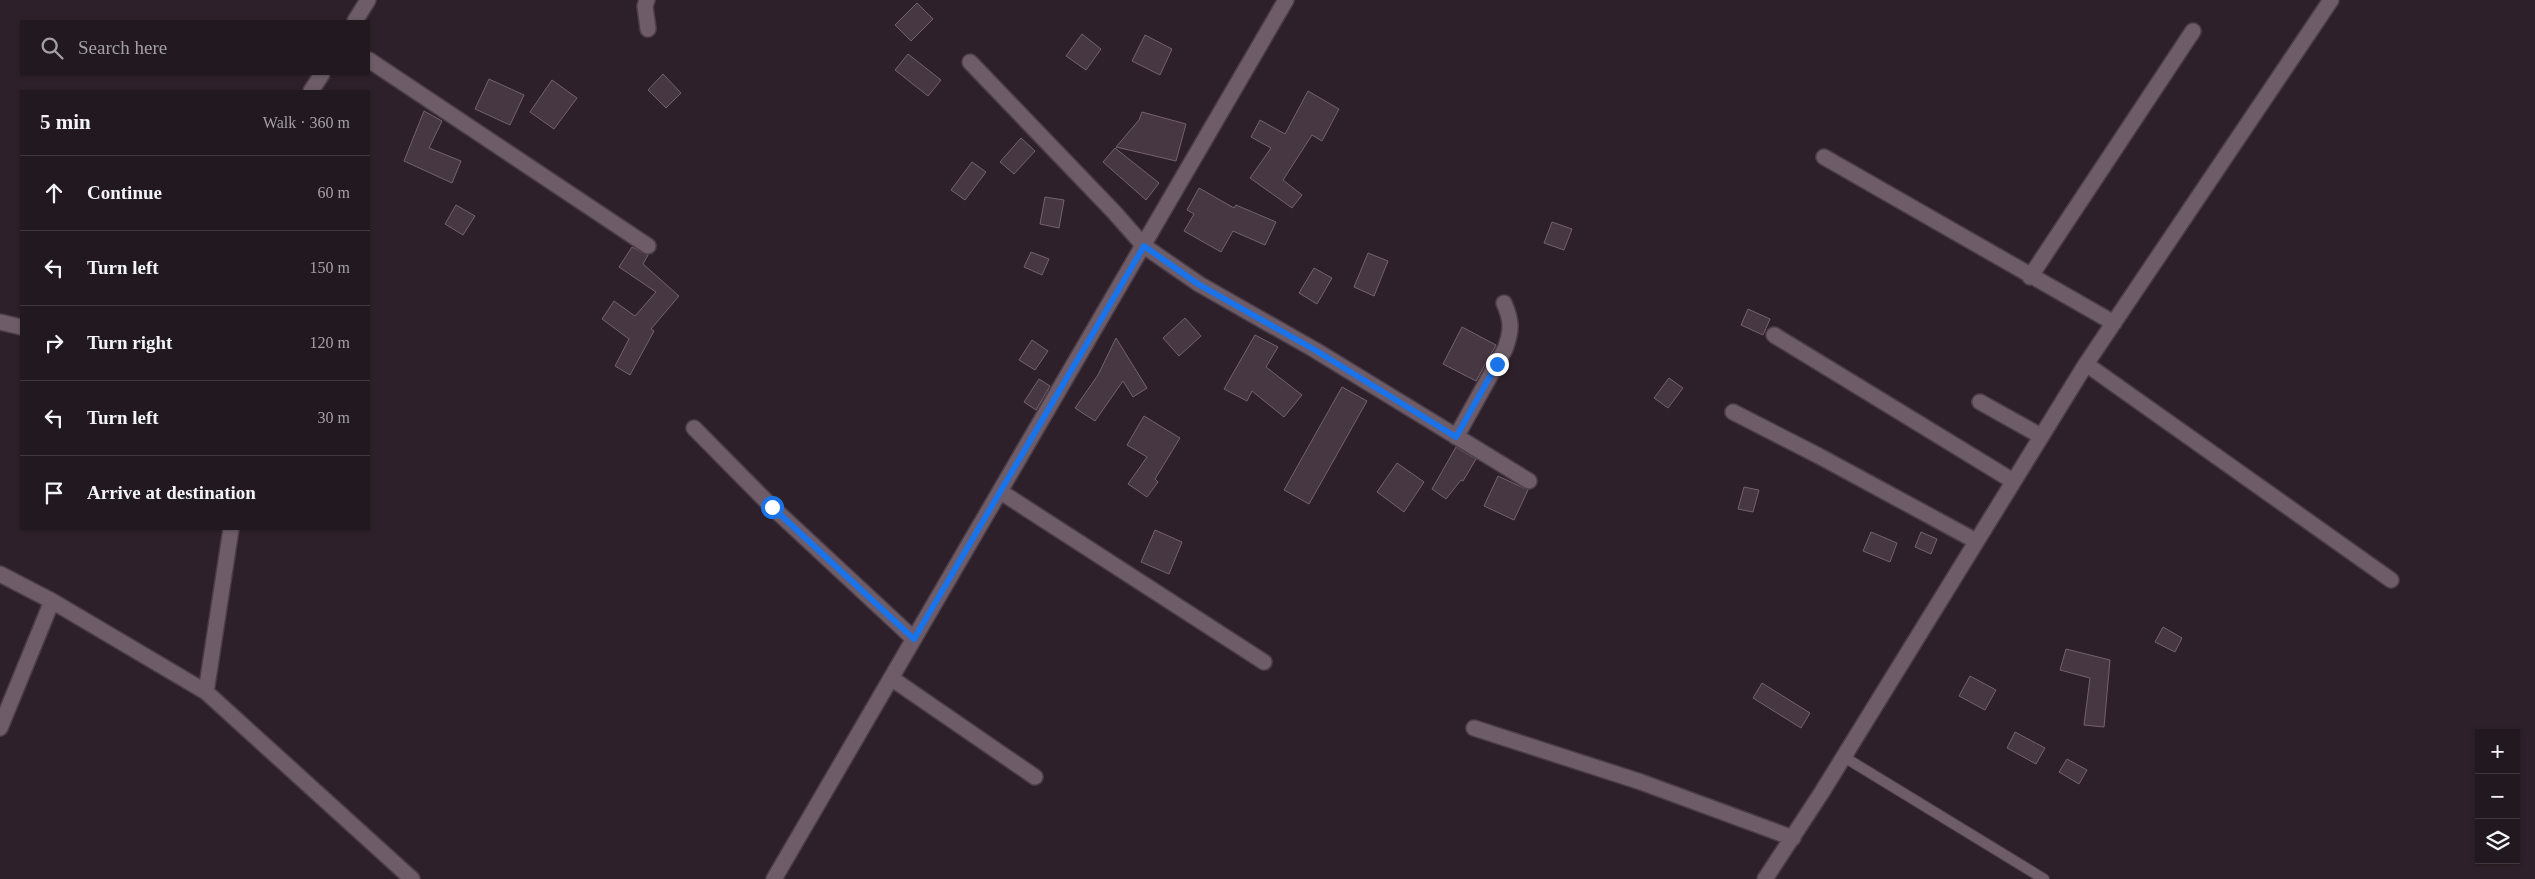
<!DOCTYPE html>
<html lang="en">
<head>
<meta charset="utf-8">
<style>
	body { margin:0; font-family:Georgia,serif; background:#2e252d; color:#f1f3f6 }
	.controls { position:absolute; right:15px; bottom:15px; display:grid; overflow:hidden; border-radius:0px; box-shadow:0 1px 4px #0004 }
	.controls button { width:45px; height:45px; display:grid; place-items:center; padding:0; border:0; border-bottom:1px solid #3f373e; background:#221820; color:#f1f3f6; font:25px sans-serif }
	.stop { position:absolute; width:15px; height:15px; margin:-11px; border:4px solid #1a73e8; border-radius:50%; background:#fff }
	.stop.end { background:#1a73e8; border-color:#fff; box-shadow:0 1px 5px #0008 }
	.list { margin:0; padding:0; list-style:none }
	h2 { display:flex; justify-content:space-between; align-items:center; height:65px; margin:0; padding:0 20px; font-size:21px }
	h2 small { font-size:16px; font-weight:400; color:#a2a0a5 }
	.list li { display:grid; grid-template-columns:32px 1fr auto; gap:15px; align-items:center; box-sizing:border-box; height:75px; padding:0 20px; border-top:1px solid #3f373e }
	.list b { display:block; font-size:19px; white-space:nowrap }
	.list em { font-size:16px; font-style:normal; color:#a2a0a5 }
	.icon { flex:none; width:28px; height:28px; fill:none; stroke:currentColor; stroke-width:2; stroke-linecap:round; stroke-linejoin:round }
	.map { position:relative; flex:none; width:2535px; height:879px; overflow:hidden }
	.search { position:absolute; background:#221820; box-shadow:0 1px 4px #0004; left:20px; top:20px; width:350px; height:55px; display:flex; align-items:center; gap:12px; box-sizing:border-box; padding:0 18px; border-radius:0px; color:#a2a0a5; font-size:19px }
	.panel { position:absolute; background:#221820; box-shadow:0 1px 4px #0004; left:20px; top:90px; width:350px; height:440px; border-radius:0px }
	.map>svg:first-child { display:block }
	.building { fill:#473743; stroke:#74626e }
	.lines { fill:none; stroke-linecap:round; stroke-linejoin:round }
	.lane-casing { stroke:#4a3d47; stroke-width:12 }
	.street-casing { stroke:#4a3d47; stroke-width:18 }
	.lane { stroke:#6e5d69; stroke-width:10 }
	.street { stroke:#6e5d69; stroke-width:15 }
	.route { stroke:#1a73e8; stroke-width:6 }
</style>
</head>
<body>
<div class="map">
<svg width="2535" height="879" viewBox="0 0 2535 879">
	<rect width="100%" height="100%" fill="#2e202a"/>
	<path class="building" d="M917,3L933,19L911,41L895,25Z
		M1082,34L1101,49L1086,70L1066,56Z
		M1145,35L1172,49L1160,75L1132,61Z
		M908,54L941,80L928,96L895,70Z
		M663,74L681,93L666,108L648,90Z
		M489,79L524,95L510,125L475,109Z
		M552,80L577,98L554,129L530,112Z
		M1308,91L1339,109L1322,141L1312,135L1283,180L1302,195L1292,208L1250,178L1271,148L1251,137L1260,120L1285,134Z
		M424,111L442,121L429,148L461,161L452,183L404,161Z
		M1142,112L1186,124L1176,161L1116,147L1139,120Z
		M1021,138L1035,151L1014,174L1000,162Z
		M1115,148L1159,183L1146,200L1103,162Z
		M972,162L986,172L965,200L951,190Z
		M1199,188L1234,208L1236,205L1276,222L1265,245L1233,231L1221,252L1184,231L1194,214L1187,210Z
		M1045,197L1064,200L1059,228L1040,224Z
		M456,205L475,216L463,235L445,224Z
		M1552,222L1572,229L1564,250L1544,243Z
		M632,247L648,255L643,264L679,296L651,329L654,331L630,375L615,366L629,339L602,319L614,301L635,316L656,292L619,267Z
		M1031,252L1049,259L1042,275L1024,267Z
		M1368,253L1388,261L1374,296L1354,287Z
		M1314,268L1332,278L1317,304L1299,293Z
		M1748,309L1770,319L1763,335L1741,325Z
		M1185,318L1201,336L1179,356L1163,338Z
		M1462,327L1496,345L1476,381L1443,364Z
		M1255,335L1278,347L1266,367L1302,395L1284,417L1252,391L1247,401L1224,389Z
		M1116,338L1147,388L1133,397L1123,381L1095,421L1075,408L1098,375Z
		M1032,340L1048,351L1035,370L1019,360Z
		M1669,378L1683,388L1668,408L1654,398Z
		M1039,379L1050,386L1036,410L1024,402Z
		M1342,387L1367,401L1309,504L1284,490Z
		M1144,416L1180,438L1155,479L1158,482L1147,497L1128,484L1147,457L1127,445Z
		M1456,447L1476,459L1463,481L1461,480L1446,499L1432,489Z
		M1397,463L1424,482L1404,512L1377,492Z
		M1498,476L1528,490L1514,520L1484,506Z
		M1744,487L1759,490L1753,512L1738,509Z
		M1155,530L1182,542L1169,574L1141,562Z
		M1871,532L1897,543L1890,562L1863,551Z
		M1921,532L1937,539L1931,554L1915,547Z
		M2163,627L2182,638L2175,652L2155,642Z
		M2066,649L2110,660L2104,727L2084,725L2090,678L2060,670Z
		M1970,676L1996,690L1985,710L1959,696Z
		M1762,683L1810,713L1801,728L1753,698Z
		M2015,732L2045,748L2036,764L2007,748Z
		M2067,759L2087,770L2079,784L2059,772Z"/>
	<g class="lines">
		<defs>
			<path id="lane" d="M1844,757L2044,879"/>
			<path id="street" d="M647,0L645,6L648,29
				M355,21L368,0
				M369,60L648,246
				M970,62L1114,212L1144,246L1199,284L1315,350L1529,481
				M311,91L322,74
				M1824,157L2114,323
				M2030,277L2193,31
				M0,322L21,327
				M1774,335L2013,481
				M2086,364L2391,580
				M1980,402L2041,436
				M1733,412L1819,456L1976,541
				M694,428L772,507L914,639
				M1456,437L1505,349C1512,330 1512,321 1504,303
				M1001,492L1264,662
				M0,574L52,601L206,692L412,879
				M891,678L1035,777
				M206,692L231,529
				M0,728L52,601
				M1474,728L1641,782L1793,838
				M774,879L1286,0
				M1765,879L1822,792L2086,364L2331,0"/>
		</defs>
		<use href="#lane" class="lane-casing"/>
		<use href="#street" class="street-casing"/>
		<use href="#lane" class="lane"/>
		<use href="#street" class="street"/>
	</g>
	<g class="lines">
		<path class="route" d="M772,507L914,639L1144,246L1198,284L1315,350L1456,437L1497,364"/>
	</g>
</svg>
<div class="controls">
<button>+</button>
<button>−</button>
<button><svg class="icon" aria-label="layers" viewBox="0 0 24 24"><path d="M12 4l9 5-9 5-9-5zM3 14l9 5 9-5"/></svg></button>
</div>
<div class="stop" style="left:772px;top:507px"></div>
<div class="stop end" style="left:1497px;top:364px"></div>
<div class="search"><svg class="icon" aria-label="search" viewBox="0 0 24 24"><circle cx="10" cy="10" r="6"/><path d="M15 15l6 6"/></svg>Search here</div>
<section class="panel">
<h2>5 min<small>Walk · 360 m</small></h2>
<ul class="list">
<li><svg class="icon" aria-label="ahead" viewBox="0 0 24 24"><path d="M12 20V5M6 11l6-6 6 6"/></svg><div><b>Continue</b></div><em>60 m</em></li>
<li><svg class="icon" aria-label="left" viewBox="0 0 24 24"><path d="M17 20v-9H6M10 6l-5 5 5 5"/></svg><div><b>Turn left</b></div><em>150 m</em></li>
<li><svg class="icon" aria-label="right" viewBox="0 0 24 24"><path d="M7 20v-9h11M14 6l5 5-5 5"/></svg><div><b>Turn right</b></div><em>120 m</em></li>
<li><svg class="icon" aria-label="left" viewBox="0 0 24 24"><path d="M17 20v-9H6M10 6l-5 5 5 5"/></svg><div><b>Turn left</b></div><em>30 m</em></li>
<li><svg class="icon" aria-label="arrive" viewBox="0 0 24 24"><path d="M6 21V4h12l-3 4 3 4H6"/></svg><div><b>Arrive at destination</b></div></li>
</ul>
</section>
</div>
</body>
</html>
